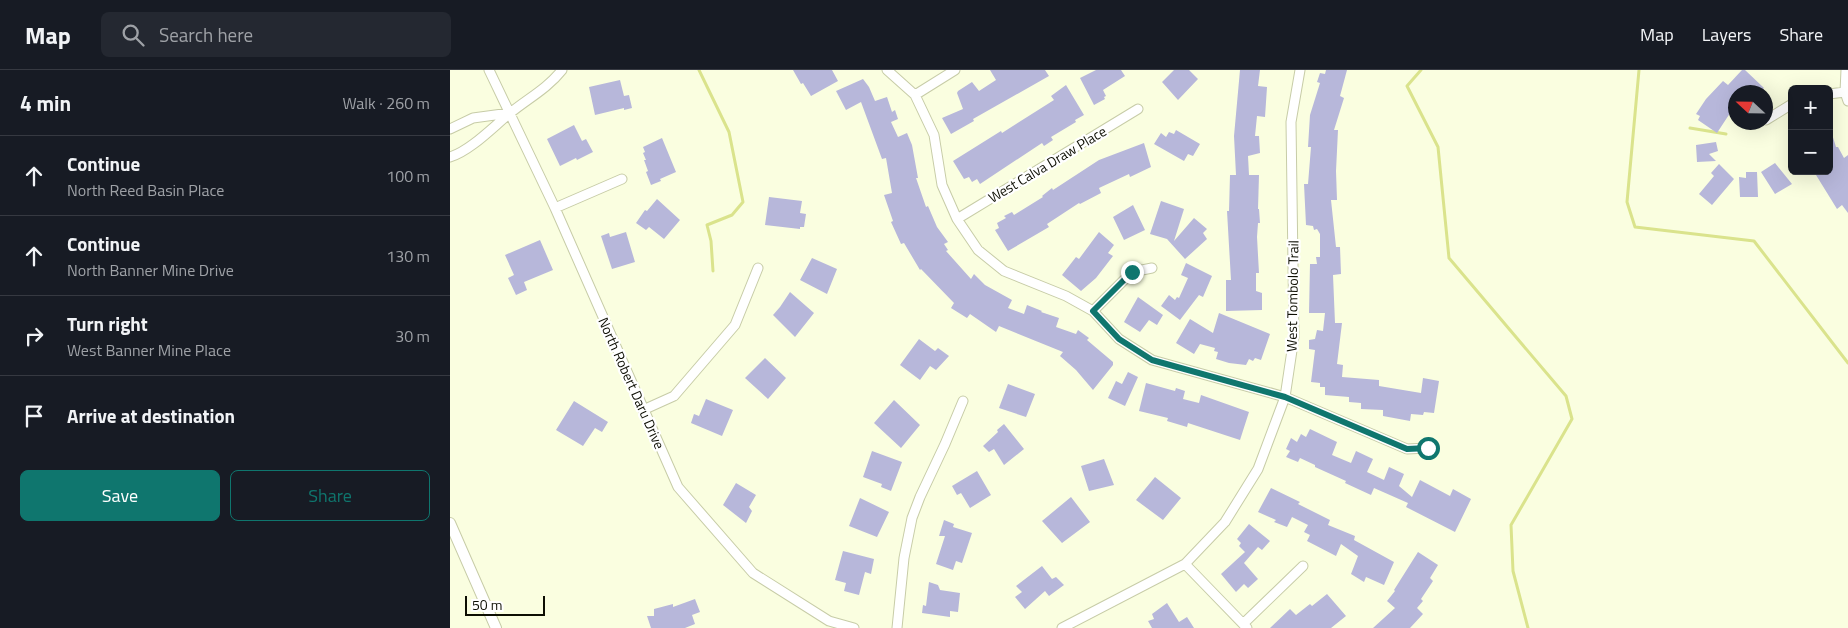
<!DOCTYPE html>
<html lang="en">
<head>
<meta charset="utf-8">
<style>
	body { margin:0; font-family:"Titillium Web",sans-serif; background:#242831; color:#f1f3f6 }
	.controls { position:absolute; right:15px; top:15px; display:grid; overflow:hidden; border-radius:8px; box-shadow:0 5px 20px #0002 }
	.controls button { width:45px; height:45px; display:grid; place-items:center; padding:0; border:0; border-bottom:1px solid #363941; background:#171b24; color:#f1f3f6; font:25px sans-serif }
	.compass { position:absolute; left:1278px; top:15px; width:45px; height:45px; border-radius:50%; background:#171b24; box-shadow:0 5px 20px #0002; rotate:292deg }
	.scale { position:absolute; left:15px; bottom:12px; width:80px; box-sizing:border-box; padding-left:5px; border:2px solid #0d0e03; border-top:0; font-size:14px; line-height:18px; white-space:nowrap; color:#0d0e03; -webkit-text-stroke:4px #fff; paint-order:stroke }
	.stop { position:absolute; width:15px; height:15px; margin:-11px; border:4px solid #0f766e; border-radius:50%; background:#fff }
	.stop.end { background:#0f766e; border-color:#fff; box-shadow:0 1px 5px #0008 }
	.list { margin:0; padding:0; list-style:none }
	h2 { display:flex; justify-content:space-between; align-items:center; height:65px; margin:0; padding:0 20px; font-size:21px }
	h2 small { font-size:16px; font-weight:400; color:#9ea1a6 }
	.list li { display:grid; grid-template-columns:32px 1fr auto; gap:15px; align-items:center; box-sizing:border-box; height:80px; padding:0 20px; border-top:1px solid #363941 }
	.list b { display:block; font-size:19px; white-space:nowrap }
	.list p { margin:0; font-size:16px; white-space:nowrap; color:#9ea1a6 }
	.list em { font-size:16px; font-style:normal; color:#9ea1a6 }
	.actions { display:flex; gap:10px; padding:15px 20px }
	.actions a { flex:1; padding:11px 0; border:1px solid #0f766e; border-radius:8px; text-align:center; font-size:18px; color:#0f766e }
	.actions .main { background:#0f766e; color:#fff }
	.icon { flex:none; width:28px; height:28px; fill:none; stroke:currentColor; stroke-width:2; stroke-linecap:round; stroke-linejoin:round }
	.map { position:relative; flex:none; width:1398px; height:558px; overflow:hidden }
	header { display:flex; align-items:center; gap:30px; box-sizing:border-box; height:70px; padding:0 25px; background:#171b24; border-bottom:1px solid #363941 }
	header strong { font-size:24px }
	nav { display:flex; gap:28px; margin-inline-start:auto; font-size:18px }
	.search { width:350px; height:45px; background:#242831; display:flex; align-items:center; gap:12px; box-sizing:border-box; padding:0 18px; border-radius:8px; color:#9ea1a6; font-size:19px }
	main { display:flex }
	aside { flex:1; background:#171b24 }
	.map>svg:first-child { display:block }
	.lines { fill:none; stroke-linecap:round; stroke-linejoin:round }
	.stream { stroke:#dae38c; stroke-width:3 }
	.building { fill:#b7b7da }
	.minor-casing { stroke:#c7cca7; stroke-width:11 }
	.tertiary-casing { stroke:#c7cca7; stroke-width:12 }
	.minor { stroke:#fff; stroke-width:9 }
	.tertiary { stroke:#fff; stroke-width:10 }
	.route { stroke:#0f766e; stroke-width:6 }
	.labels { text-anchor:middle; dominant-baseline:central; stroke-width:4.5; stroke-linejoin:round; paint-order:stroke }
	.street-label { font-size:14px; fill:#0d0e03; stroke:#fff }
</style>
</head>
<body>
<header>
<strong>Map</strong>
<div class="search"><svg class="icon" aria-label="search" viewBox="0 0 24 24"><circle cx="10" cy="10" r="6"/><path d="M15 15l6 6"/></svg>Search here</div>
<nav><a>Map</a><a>Layers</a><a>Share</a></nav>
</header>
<main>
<aside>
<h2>4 min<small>Walk · 260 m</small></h2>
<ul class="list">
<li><svg class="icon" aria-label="ahead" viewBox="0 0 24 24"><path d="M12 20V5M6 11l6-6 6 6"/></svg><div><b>Continue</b><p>North Reed Basin Place</p></div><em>100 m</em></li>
<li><svg class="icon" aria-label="ahead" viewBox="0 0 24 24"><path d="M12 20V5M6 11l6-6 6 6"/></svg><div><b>Continue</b><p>North Banner Mine Drive</p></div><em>130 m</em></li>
<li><svg class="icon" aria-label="right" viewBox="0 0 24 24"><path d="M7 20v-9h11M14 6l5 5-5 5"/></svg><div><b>Turn right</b><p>West Banner Mine Place</p></div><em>30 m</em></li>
<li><svg class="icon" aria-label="arrive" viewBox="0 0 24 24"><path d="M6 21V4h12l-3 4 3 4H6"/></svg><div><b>Arrive at destination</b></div></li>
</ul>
<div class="actions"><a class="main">Save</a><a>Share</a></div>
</aside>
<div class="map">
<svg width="1398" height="558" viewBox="0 0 1398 558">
	<rect width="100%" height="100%" fill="#fafee0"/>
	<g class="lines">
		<path class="stream" d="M249,0L279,62L293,132L282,145L257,155L261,171L263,201
			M971,0L957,16L988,77L999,188L1116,326L1122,349L1061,455L1063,501L1078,558
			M1189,0L1177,132L1185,157L1304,171L1398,293
			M1240,58L1276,64"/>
	</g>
	<path class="building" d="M343,0H382L388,11L361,26L353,13L351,14Z
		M540,0H595L599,6L523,49L524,51L501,64L492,48L513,39L507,23L508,21L522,12L529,21L546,10Z
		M646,0H671L675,6L653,20L656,26L654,27L655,29L644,35L630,8Z
		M724,0H739L748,9L728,30L712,12Z
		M790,0H810L808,16L817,17L815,47L807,46L805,66H809L810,83L798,86L799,105H809L808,139H809L810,153H808L807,167L809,203H806V221L812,223V240L776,241V210H781L777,141H779L780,105H786L784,66Z
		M876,0H897L890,26L894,28L884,60H888L886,101L887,130H881L886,177H890L891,204L883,205L885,253H892L887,294L893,295L892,307L929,310V316L971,323L973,308L989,311L984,343L974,342L973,345L961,344L960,351L933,346V340L911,339V333L899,332V327L875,325V317H870V313L861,312L865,280L859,279V270L865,269L867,260L873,261L875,243H859L860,194H867L866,187H870V164L867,159L864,160L863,156L856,155L854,114H858L861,77H858L860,45L870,13L867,12L870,3L875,4Z
		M1292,0H1295L1314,18L1309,22H1286V34L1267,63L1248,50L1250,46L1246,44L1256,29L1273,11L1278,15Z
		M413,9L419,17L425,31L437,27L442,42L445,40L448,49L441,52L448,67L457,63L462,75L468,108H466L476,137L478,136L487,157L498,172L494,174L498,180L496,181L521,209L524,204L535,215L562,230L558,238L574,244L577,235L592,241L591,242L609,248L606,257L626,264L628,260L639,268L637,270L663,292V295L643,320L626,300L610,286L613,282L549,256L546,262L520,244L517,248L501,238L504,233L471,199L470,200L454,173L451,174L441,152L443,151L434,125L442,123L436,88L432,89L411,32L396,40L386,21Z
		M170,10L174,26L179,25L182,38L174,40V38L145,45L139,17Z
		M616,15L634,45L625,50L626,52L601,67L603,70L594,76L592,73L530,114L527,109L522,112L519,107L514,109L503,91L551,61L552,63L604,30L601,26Z
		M124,55L132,71L136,69L143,82L127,90L126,88L110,96L97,69Z
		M726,60L750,74L743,86L738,84L734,91L704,74L711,63L716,67L719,62L724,64Z
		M1381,61L1386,77H1388L1394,88L1398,85V143L1392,135L1387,139L1366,105L1373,101H1379V62Z
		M212,68L226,102L210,109L211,111L201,115L196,102L198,101L194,90H196L193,83L195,82L193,77Z
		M1266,72L1268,81L1259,84L1266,91L1247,92L1246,75Z
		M694,73L701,97L680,107L679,104L649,118L651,123L630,134L629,133L597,154L599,157L558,181L545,160L549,158L547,153L556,148L554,146L562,142L564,145L593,127L592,126L602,118L603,120L649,90Z
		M1325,93L1342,114L1325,124L1311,102Z
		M1269,94L1284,109L1262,135L1249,124L1264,106L1261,103Z
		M1296,102H1307L1308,127H1290L1289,107L1296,108Z
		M319,127L352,131L350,143L356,144L354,157H350V159L315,155Z
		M207,129L230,150L214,169L199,157L196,160L186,153L195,140L197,141Z
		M711,131L734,139L724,171L744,148L757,159L753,163L757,169L735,189L717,169L700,164Z
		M683,135L695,160L674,170L663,147Z
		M176,162L185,192L162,199L151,166L159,163L160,167Z
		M649,162L664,175L658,183L663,186L646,208L631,221L612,205L626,187L629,189Z
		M90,170L103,200L74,212L77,220L66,225L58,208L64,205L55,185Z
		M362,188L387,199L377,224L350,210Z
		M736,193L762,206L753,227L749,225L730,250L711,236L719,225L725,230L727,227L729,228L738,208L731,205Z
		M340,222L364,243L345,267L323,245L330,237Z
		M688,227L713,245L707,255L699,250L690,262L674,252Z
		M769,243L820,264L811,290L805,288L803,291L799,289L796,295L779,293L766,289L768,282L764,281L765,278L750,274L744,284L726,273L740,249L763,263Z
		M469,269L485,281L488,278L499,286L486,300L480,296L470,310L450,295Z
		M315,288L336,308L318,329L295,308Z
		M678,302L688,307L675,336L658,328L666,311L672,314Z
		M696,313L725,321L726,318L735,321L733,329L749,333L751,325L799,342L790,370L738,353L737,357L717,351L718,348L689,341Z
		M558,314L585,324L576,347L549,338Z
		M256,329L283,340L272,366L241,353L244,344L249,346Z
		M444,330L470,355L451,378L424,353Z
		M124,331L158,352L152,362L145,358L133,376L106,360Z
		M554,354L574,379L554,395L544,379L539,382L533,376L548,362L547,360Z
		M860,359L887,372L882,385L901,393L906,381L923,389L917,402L934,410L939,397L954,404L949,416L962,427L970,410L1000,426L1003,419L1021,429L1005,462L956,437L958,433L924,418L921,425L895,413L896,411L865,397V395L850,388L848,392L836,387L840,381L836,379L841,368L847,372L851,364L856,367Z
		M422,381L452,392L441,421L431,417L432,414L413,407Z
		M654,389L664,415L639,421L631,396Z
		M527,401L541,425L520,438L511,423L507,425L502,416Z
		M705,407L731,428L713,450L686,430Z
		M286,413L306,425L299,437L302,441L296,453L273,435Z
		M821,418L850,432L848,434L880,450L878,455L905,466L904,470L944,492L934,515L916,507L914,512L901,504L908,486L891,474L886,486L857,471L860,465L854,462L858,455L842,447L837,457L824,452L826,450L808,442Z
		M621,427L640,452L612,473L592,451Z
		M410,428L439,442L427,467L399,456Z
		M494,450L504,454L503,457L522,463L512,493L506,491L503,500L486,494L495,466H489Z
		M799,454L820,471L812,480L808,477L794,493L808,509L798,518L794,514L786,522L771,504L795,482L789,476L791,473L787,469Z
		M393,481L424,489L421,504L415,502L409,525L394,521L396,513L385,510Z
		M968,482L988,495L980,508L983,511L971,529L973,531L967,538L973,544L960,558H923L945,538L937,531L945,521L944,520Z
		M592,496L602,509L606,507L614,515L599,526L595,521L575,539L565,527L572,522L566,516Z
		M479,512L488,515L490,520L510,523L508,542L500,541V547L472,543L473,535L476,536Z
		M877,524L896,546L881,558H820L840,539L846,545L860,534L862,536Z
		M245,529L250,542L242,545L245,554L235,558H201L197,546H204V539L223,534V537Z
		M717,533L729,552L737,547L744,558H702L698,551L704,549L702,544Z"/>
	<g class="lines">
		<defs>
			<path id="minor" d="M39,0L105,138L228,417L303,503L379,551L404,558
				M437,0L465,25L484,65L492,115L507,149L528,180L554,201L616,226L643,241L669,269L702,290L835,327L957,379L978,378
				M1396,0L1395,22L1398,31
				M1379,24L1395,22
				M465,25L505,0
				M1316,50L1342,34
				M0,59L23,48L60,43
				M0,87C20,81 43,57 59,44C77,29 97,19 112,0
				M105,138L172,109
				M507,149L688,39
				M643,241L682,202L702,198
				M193,340L224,326L285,255L308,198
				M735,494L797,558
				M793,554L853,496
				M447,558L454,488L462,448L470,427L495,374L513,331
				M612,558L735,494L775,452L808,399L835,327L844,267L841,52L850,0"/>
			<path id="tertiary" d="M0,453L46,558"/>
		</defs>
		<use href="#minor" class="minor-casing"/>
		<use href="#tertiary" class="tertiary-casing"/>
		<use href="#minor" class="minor"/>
		<use href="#tertiary" class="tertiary"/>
	</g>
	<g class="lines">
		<path class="route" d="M682,202L643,241L669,269L702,290L835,327L957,379L978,378"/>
	</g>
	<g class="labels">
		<g class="street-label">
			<text transform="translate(597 94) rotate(-31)">West Calva Draw Place</text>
			<text transform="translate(842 226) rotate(-89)">West Tombolo Trail</text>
			<text transform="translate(182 313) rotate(66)">North Robert Daru Drive</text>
		</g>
	</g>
</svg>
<div class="controls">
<button>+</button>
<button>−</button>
</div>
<svg class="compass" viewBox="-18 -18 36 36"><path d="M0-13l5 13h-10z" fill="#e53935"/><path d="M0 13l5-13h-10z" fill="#9ea1a6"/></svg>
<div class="scale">50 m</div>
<div class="stop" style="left:978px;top:378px"></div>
<div class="stop end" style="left:682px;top:202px"></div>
</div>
</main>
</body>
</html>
